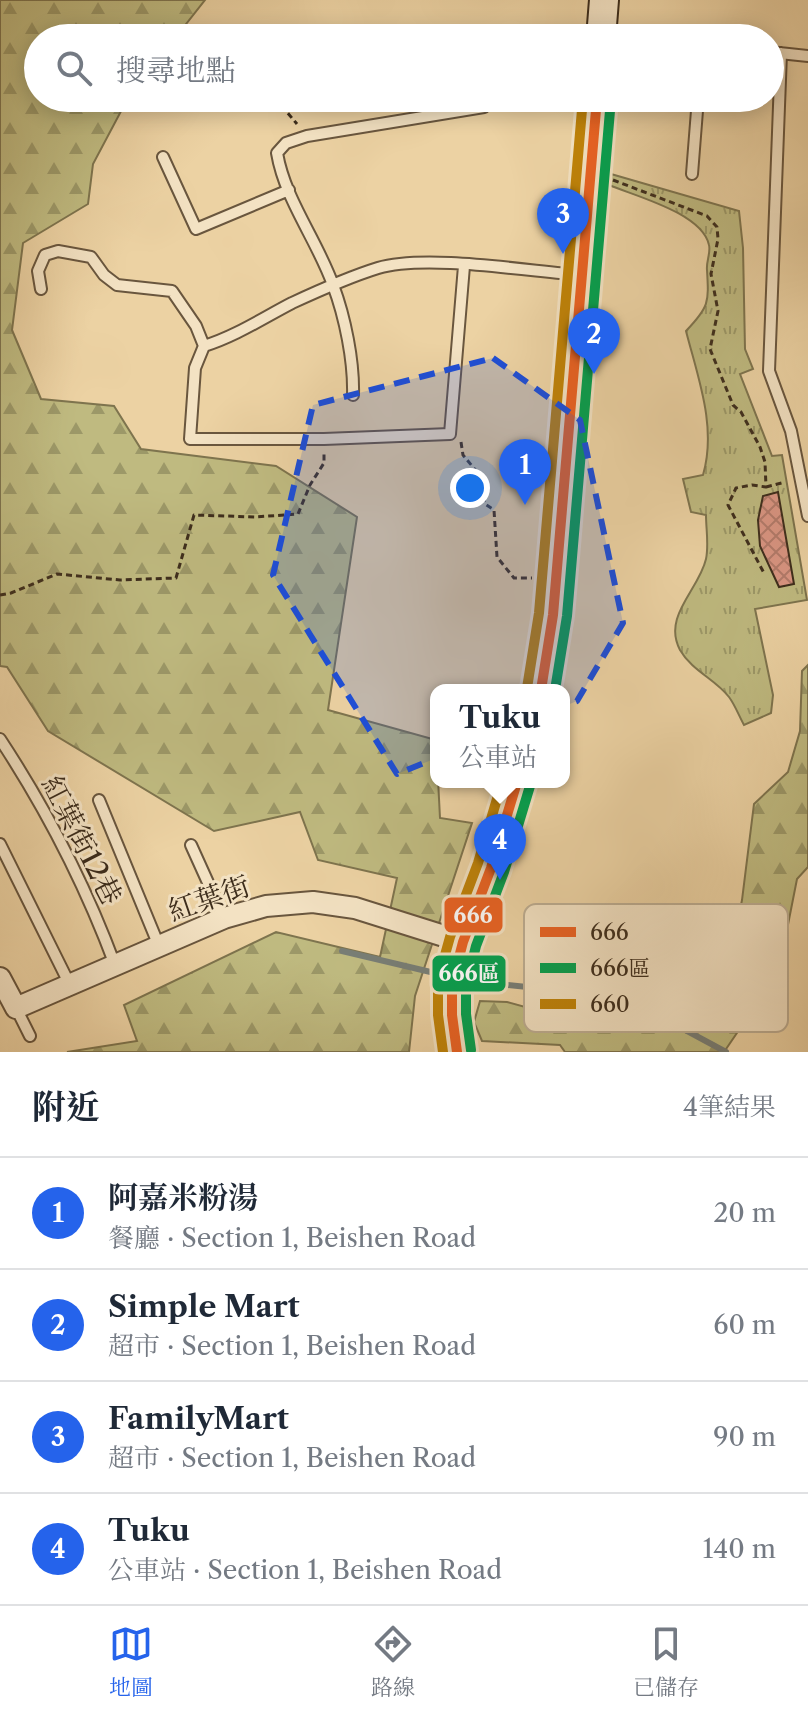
<!DOCTYPE html>
<html lang="zh-TW">
<head>
<meta charset="utf-8">
<style>
	body { margin:0; font-family:"Libre Caslon Text","Noto Serif TC",serif; background:#f6f6f7; color:#1f2937 }
	.you { position:absolute; left:470px; top:488px; width:28px; height:28px; margin:-20px; border:6px solid #fff; border-radius:50%; background:#1a73e8; box-shadow:0 0 0 12px #1a73e833 }
	.badge { display:grid; place-items:center; width:52px; height:52px; border-radius:50%; background:#2563eb; color:#fff; font-size:26px; font-weight:700 }
	.pin { position:absolute; translate:-50% -66px; filter:drop-shadow(0 2px 4px #0008) }
	.pin::after { content:''; position:absolute; top:42px; width:28px; height:24px; background:inherit; clip-path:polygon(0 0,100% 0,50% 100%) }
	.popup { position:absolute; left:430px; top:684px; width:140px; height:104px; box-sizing:border-box; display:grid; place-content:center; border-radius:16px; background:#fff; filter:drop-shadow(0 2px 6px #0005); font-size:26px; white-space:nowrap; color:#747a83 }
	.popup b { font-size:30px; color:#1f2937 }
	.popup::after { content:''; position:absolute; left:50%; top:100%; margin-left:-16px; border:16px solid transparent; border-top-color:#fff }
	.list { margin:0; padding:0; list-style:none }
	h2 { display:flex; justify-content:space-between; align-items:center; height:104px; margin:0; padding:0 32px; font-size:34px }
	h2 small { font-size:26px; font-weight:400; color:#747a83 }
	.list li { display:grid; grid-template-columns:52px 1fr auto; gap:24px; align-items:center; box-sizing:border-box; height:112px; padding:0 32px; border-top:2px solid #e0e1e3 }
	.list b { display:block; font-size:30px; white-space:nowrap }
	.list p { margin:0; font-size:26px; white-space:nowrap; color:#747a83 }
	.list em { font-size:26px; font-style:normal; color:#747a83 }
	.icon { flex:none; width:44px; height:44px; fill:none; stroke:currentColor; stroke-width:2; stroke-linecap:round; stroke-linejoin:round }
	.map { position:relative; flex:none; width:808px; height:1052px; overflow:hidden }
	.search { position:absolute; background:#fff; box-shadow:0 4px 20px #0003; left:24px; right:24px; top:24px; height:88px; display:flex; align-items:center; gap:20px; box-sizing:border-box; padding:0 28px; border-radius:44px; color:#747a83; font-size:30px }
	.sheet { height:552px; background:#fff }
	nav { display:flex; justify-content:space-around; align-items:center; box-sizing:border-box; height:112px; border-top:2px solid #e0e1e3; background:#fff; font-size:22px; color:#747a83 }
	nav a { display:grid; justify-items:center; gap:4px }
	nav .on { color:#2563eb }
	.map>svg:first-child { display:block }
	.forest { fill:url(#forest-firs); stroke:#7e744e; stroke-width:2 }
	.park { fill:url(#park-tufts); stroke:#7e744e; stroke-width:2 }
	.lines { fill:none; stroke-linecap:round; stroke-linejoin:round }
	.stream { stroke:#787e76; stroke-width:6 }
	.building { fill:url(#building-cross-hatch); stroke:#3d2d1c; stroke-width:2 }
	.lane-casing { stroke:#69563e; stroke-width:14 }
	.street-casing { stroke:#69563e; stroke-width:24 }
	.secondary-casing { stroke:#3d2d1c; stroke-width:32 }
	.path { stroke:#3d2d1c; stroke-width:3; stroke-dasharray:6 4; stroke-linecap:butt }
	.lane { stroke:#f3e2c3; stroke-width:10 }
	.street { stroke:#f3e2c3; stroke-width:20 }
	.secondary { stroke:#f3e2c3; stroke-width:28 }
	.bus-1-casing { stroke:#f3e2c3; stroke-width:16 }
	.bus-2-casing { stroke:#f3e2c3; stroke-width:16 }
	.bus-3-casing { stroke:#f3e2c3; stroke-width:16 }
	.bus-1 { stroke:#e96222; stroke-width:10 }
	.bus-2 { stroke:#03a04e; stroke-width:10 }
	.bus-3 { stroke:#bf8208; stroke-width:10 }
	.marked { fill:#1d4ed8; fill-opacity:0.2; stroke:#1d4ed8; stroke-width:6; stroke-dasharray:16 10; stroke-linejoin:round }
	.labels { text-anchor:middle; dominant-baseline:central; stroke-width:6; stroke-linejoin:round; paint-order:stroke }
	.street-label { font-size:28px; fill:#3d2d1c; stroke:#f3e2c3 }
	.key { fill:#f3e2c3; stroke:#bcac91; stroke-width:2 }
	.key-label { font-size:22px; fill:#3d2d1c }
	.line-badge { stroke:#f3e2c3; stroke-width:3 }
	.badge-label { font-size:22px; text-anchor:middle; font-weight:bold; fill:#fff }
</style>
</head>
<body>
<div class="map">
<svg width="808" height="1052" viewBox="0 0 808 1052">
	<defs>
		<pattern id="forest-firs" width="22" height="20" patternUnits="userSpaceOnUse" patternTransform="scale(2)"><rect width="22" height="20" fill="#bfba80"/><path d="M5 1l3.5 6h-7zM16 11l3.5 6h-7z" fill="#9c9868"/></pattern>
		<pattern id="park-tufts" width="24" height="20" patternUnits="userSpaceOnUse" patternTransform="scale(2)"><rect width="24" height="20" fill="#bfba80"/><path d="M3 7l-1-3M5 7V3M7 7l1-3M15 17l-1-3M17 17v-4M19 17l1-3" fill="none" stroke="#9c9868"/></pattern>
		<pattern id="building-cross-hatch" width="8" height="8" patternUnits="userSpaceOnUse" patternTransform="scale(2)"><rect width="8" height="8" fill="#db9684"/><path d="M0 0l8 8M0 8l8-8" fill="none" stroke="#b37b6b"/></pattern>
	</defs>
	<rect width="100%" height="100%" fill="#ecd2a3"/>
	<filter id="stains"><feTurbulence type="fractalNoise" baseFrequency=".0025" numOctaves="4"/><feColorMatrix values="0 0 0 0 .2 0 0 0 0 .09 0 0 0 0 .02 0 0 0 .5 -.17"/></filter>
	<radialGradient id="worn" r=".72"><stop offset=".6" stop-color="#630" stop-opacity="0"/><stop offset="1" stop-color="#630" stop-opacity=".3"/></radialGradient>
	<path class="forest" d="M0,0H205L175,38H38V98H128L93,164L88,204L23,243L12,330L41,399L114,406L141,449L276,466L357,517L328,710L436,740L440,818L472,823L415,996L409,1052H67L137,1041L124,1005L276,932L380,957L397,878L318,860L300,812L214,831L48,731L7,667L0,666Z
		M808,665V867L797,879L783,950L743,1024L724,1052H565L560,1045L482,1041L474,1022L480,1001L507,1002L565,1018L584,948L598,939L715,956L733,945L742,900L754,804L788,772L800,731L802,671Z"/>
	<path class="park" d="M611,174L739,211L743,248L745,349L753,369L740,374L772,456L782,455L807,600L755,609L773,695L771,713L744,725C739,716 735,705 729,697C715,679 692,671 680,650C662,616 699,590 706,559C709,545 706,529 706,515L691,512L683,479L703,475C717,427 698,378 686,331C709,307 709,303 707,270C706,262 711,252 709,245C702,213 635,196 609,185Z"/>
	<g class="lines">
		<path class="stream" d="M342,951L439,974
			M470,981L624,997L726,1052"/>
	</g>
	<path class="building" d="M778,492L794,584L779,587L760,546L758,520L763,496Z"/>
	<g class="lines">
		<defs>
			<path id="lane" d="M603,34L640,38
				M770,52L808,56
				M781,53L769,371L791,431L808,516
				M163,157L196,229L289,190
				M692,174L698,98
				M41,289L38,271L45,255L58,251L91,257L104,275L117,285L172,291L196,326L204,346C236,336 263,318 292,303C320,290 349,277 378,268C426,254 527,271 580,275
				M204,346L195,368L190,439H324L450,434L464,266
				M353,395C354,361 345,317 333,285C317,240 285,200 277,153L286,143L307,136L484,107
				M0,739C46,809 86,887 115,965
				M99,800L159,946
				M0,844L70,985
				M191,845L224,918
				M16,1008L30,1036"/>
			<path id="street" d="M0,978L16,1008L224,918L266,906L313,902L355,908L463,942"/>
			<path id="secondary" d="M601,38L604,0
				M541,690L553,615L597,98
				M457,1052L452,1015V984L463,942L491,868L517,782"/>
		</defs>
		<use href="#lane" class="lane-casing"/>
		<use href="#street" class="street-casing"/>
		<use href="#secondary" class="secondary-casing"/>
		<path class="path" d="M275,98L297,124
			M613,180L707,216L717,227L718,239L711,274L718,311L710,349L733,405L741,412L760,447L765,462L766,487L752,485L736,488L728,505L765,575
			M461,442L463,455L477,472L485,504L494,510L497,557L514,578H532
			M766,487L785,482
			M0,595L11,593L57,574L120,580L176,578L194,515L255,517L298,514L310,485L324,463V454"/>
		<use href="#lane" class="lane"/>
		<use href="#street" class="street"/>
		<use href="#secondary" class="secondary"/>
		<defs>
			<path id="bus-1" d="M541,690L553,615L597,98
				M457,1052L452,1015V984L463,942L491,868L517,782"/>
			<path id="bus-2" d="M555,690L567,616L611,99
				M471,1050L466,1014V986L476,946L504,872L530,786"/>
			<path id="bus-3" d="M527,688L539,613L583,98
				M443,1052L438,1015V980L450,937L478,863L502,782"/>
		</defs>
		<use href="#bus-1" class="bus-1-casing"/>
		<use href="#bus-2" class="bus-2-casing"/>
		<use href="#bus-3" class="bus-3-casing"/>
		<use href="#bus-1" class="bus-1"/>
		<use href="#bus-2" class="bus-2"/>
		<use href="#bus-3" class="bus-3"/>
	</g>
	<path class="marked" d="M493,358L580,420L623,623L577,701L397,774L273,575L313,405Z"/>
	<g class="labels">
		<g class="street-label">
			<text transform="translate(82 840) rotate(63)">紅葉街12巷</text>
			<text transform="translate(209 898) rotate(-19)">紅葉街</text>
		</g>
	</g>
	<rect x="524" y="904" width="264" height="128" rx="12" class="key"/>
	<rect x="540" y="927" width="36" height="10" fill="#e96222"/>
	<rect x="540" y="963" width="36" height="10" fill="#03a04e"/>
	<rect x="540" y="999" width="36" height="10" fill="#bf8208"/>
	<g class="key-label">
		<text x="590" y="940">666</text>
		<text x="590" y="976">666區</text>
		<text x="590" y="1012">660</text>
	</g>
	<g class="line-badge">
		<rect x="443" y="896" width="61" height="38" rx="8" fill="#e96222"/>
		<rect x="431" y="954" width="76" height="39" rx="8" fill="#03a04e"/>
	</g>
	<g class="badge-label">
		<text x="473" y="923">666</text>
		<text x="469" y="981">666區</text>
	</g>
	<rect width="100%" height="100%" filter="url(#stains)"/>
	<rect width="100%" height="100%" fill="url(#worn)"/>
</svg>
<div class="you"></div>
<div class="pin badge" style="left:525px;top:505px">1</div>
<div class="pin badge" style="left:594px;top:374px">2</div>
<div class="pin badge" style="left:563px;top:254px">3</div>
<div class="pin badge" style="left:500px;top:880px">4</div>
<div class="popup"><b>Tuku</b>公車站</div>
<div class="search"><svg class="icon" aria-label="search" viewBox="0 0 24 24"><circle cx="10" cy="10" r="6"/><path d="M15 15l6 6"/></svg>搜尋地點</div>
</div>
<section class="sheet">
<h2>附近<small>4筆結果</small></h2>
<ul class="list">
<li><span class="badge">1</span><div><b>阿嘉米粉湯</b><p>餐廳 · Section 1, Beishen Road</p></div><em>20 m</em></li>
<li><span class="badge">2</span><div><b>Simple Mart</b><p>超市 · Section 1, Beishen Road</p></div><em>60 m</em></li>
<li><span class="badge">3</span><div><b>FamilyMart</b><p>超市 · Section 1, Beishen Road</p></div><em>90 m</em></li>
<li><span class="badge">4</span><div><b>Tuku</b><p>公車站 · Section 1, Beishen Road</p></div><em>140 m</em></li>
</ul>
</section>
<nav>
<a class="on"><svg class="icon" aria-label="map" viewBox="0 0 24 24"><path d="M3 6l6-2 6 2 6-2v14l-6 2-6-2-6 2zM9 4v14M15 6v14"/></svg>地圖</a>
<a><svg class="icon" aria-label="directions" viewBox="0 0 24 24"><path d="M12 3l9 9-9 9-9-9zM9 14v-3h6M13 9l2 2-2 2"/></svg>路線</a>
<a><svg class="icon" aria-label="saved" viewBox="0 0 24 24"><path d="M7 4h10v16l-5-4-5 4z"/></svg>已儲存</a>
</nav>
</body>
</html>
